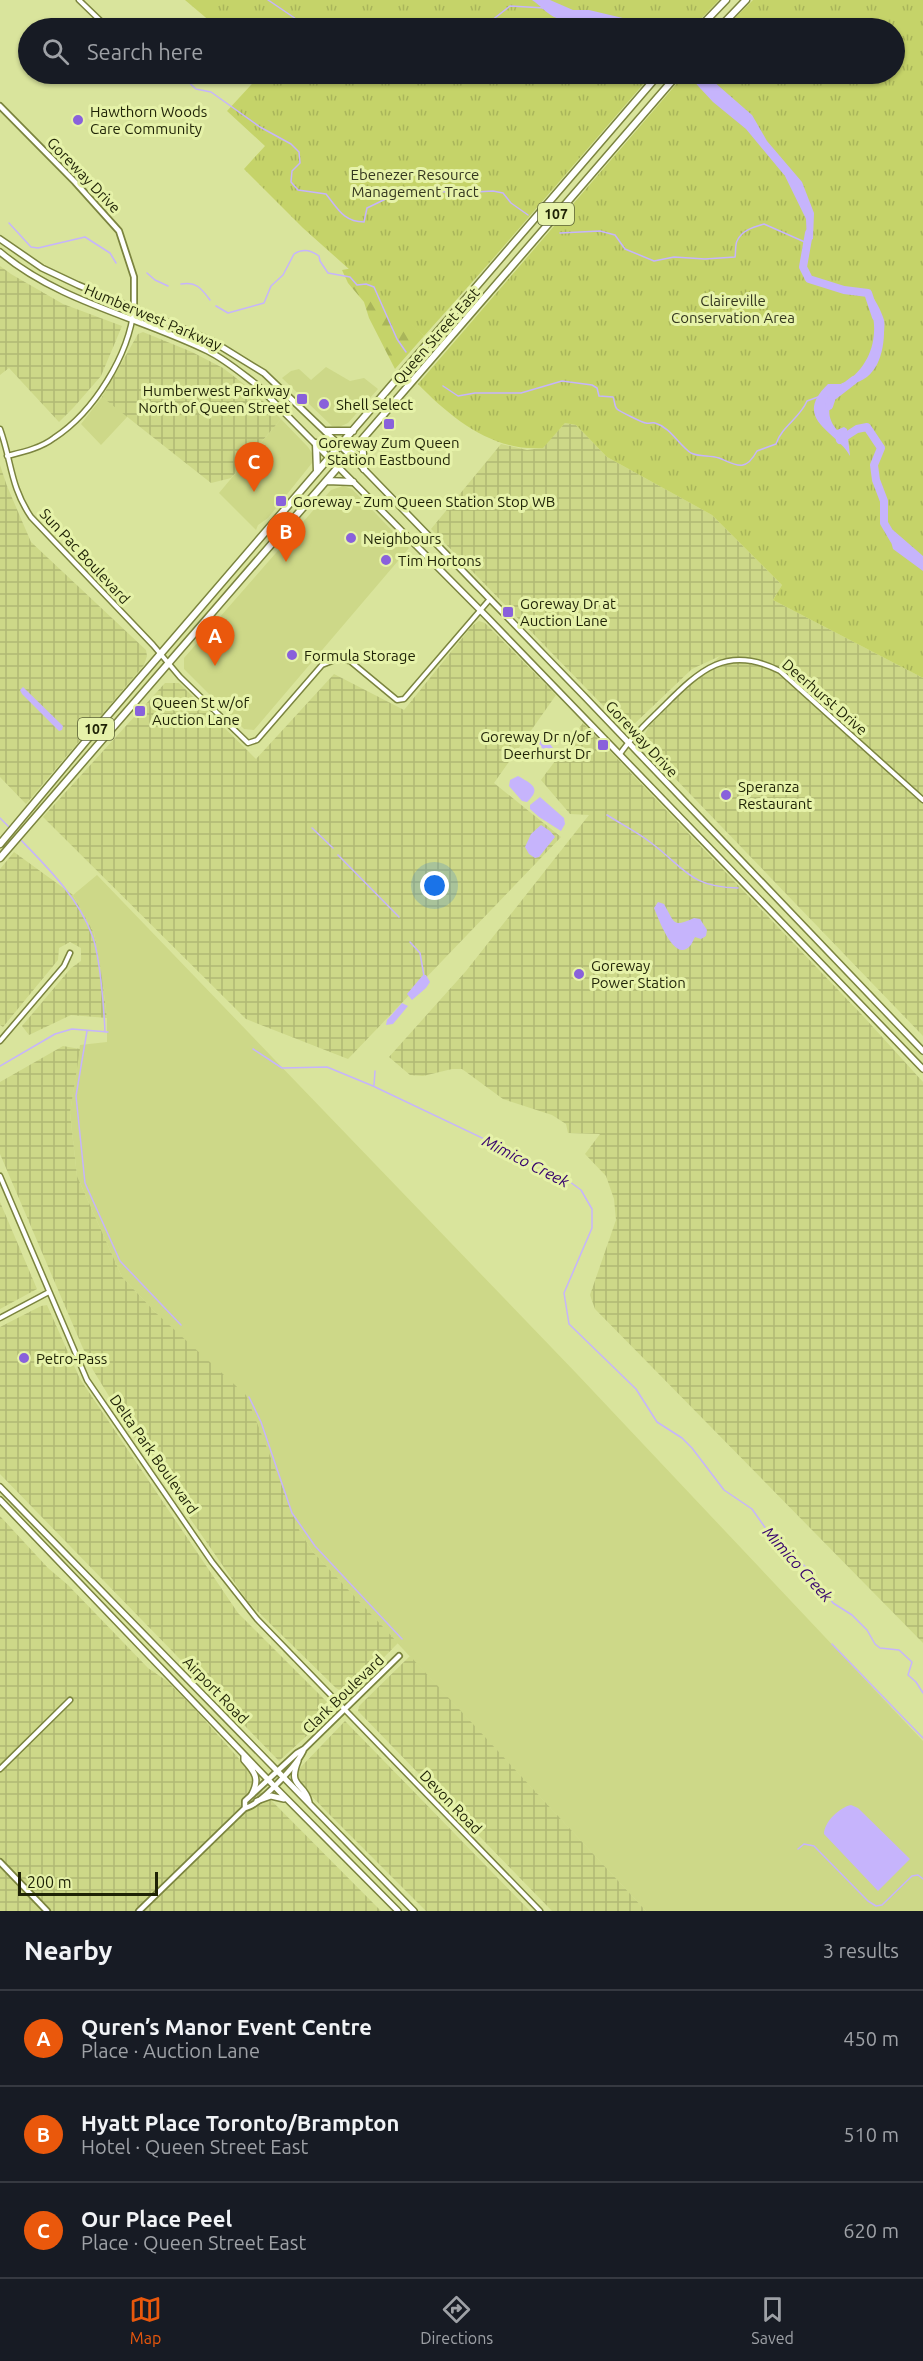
<!DOCTYPE html>
<html lang="en">
<head>
<meta charset="utf-8">
<style>
	body { margin:0; font-family:Ubuntu,sans-serif; background:#242831; color:#f1f3f6 }
	.scale { position:absolute; left:18px; bottom:15px; width:140px; box-sizing:border-box; padding-left:6px; border:3px solid #1f2306; border-top:0; font-size:16px; line-height:21px; white-space:nowrap; color:#1f2306; -webkit-text-stroke:4px #e6f2a9; paint-order:stroke }
	.you { position:absolute; left:435px; top:886px; width:21px; height:21px; margin:-15px; border:4px solid #fff; border-radius:50%; background:#1a73e8; box-shadow:0 0 0 9px #1a73e833 }
	.badge { display:grid; place-items:center; width:39px; height:39px; border-radius:50%; background:#ea580c; color:#fff; font-size:20px; font-weight:700 }
	.pin { position:absolute; translate:-50% -50px; filter:drop-shadow(0 2px 3px #0008) }
	.pin::after { content:''; position:absolute; top:32px; width:21px; height:18px; background:inherit; clip-path:polygon(0 0,100% 0,50% 100%) }
	.list { margin:0; padding:0; list-style:none }
	h2 { display:flex; justify-content:space-between; align-items:center; height:78px; margin:0; padding:0 24px; font-size:26px }
	h2 small { font-size:20px; font-weight:400; color:#9ea1a6 }
	.list li { display:grid; grid-template-columns:39px 1fr auto; gap:18px; align-items:center; box-sizing:border-box; height:96px; padding:0 24px; border-top:2px solid #363941 }
	.list b { display:block; font-size:22px; white-space:nowrap }
	.list p { margin:0; font-size:20px; white-space:nowrap; color:#9ea1a6 }
	.list em { font-size:20px; font-style:normal; color:#9ea1a6 }
	.icon { flex:none; width:33px; height:33px; fill:none; stroke:currentColor; stroke-width:2; stroke-linecap:round; stroke-linejoin:round }
	.map { position:relative; flex:none; width:923px; height:1911px; overflow:hidden }
	.search { position:absolute; background:#171b24; box-shadow:0 2px 4px #0004; left:18px; right:18px; top:18px; height:66px; display:flex; align-items:center; gap:15px; box-sizing:border-box; padding:0 21px; border-radius:33px; color:#9ea1a6; font-size:22px }
	.sheet { height:366px; background:#171b24 }
	nav { display:flex; justify-content:space-around; align-items:center; box-sizing:border-box; height:84px; border-top:2px solid #363941; background:#171b24; font-size:16px; color:#9ea1a6 }
	nav a { display:grid; justify-items:center; gap:3px }
	nav .on { color:#ea580c }
	.map>svg:first-child { display:block }
	.built { fill:#cdd888 }
	.industrial { fill:url(#industrial-grid) }
	.forest { fill:url(#forest-firs) }
	.park { fill:url(#park-tufts) }
	.water { fill:#c6b4fc }
	.lines { fill:none; stroke-linecap:round; stroke-linejoin:round }
	.stream { stroke:#c6b4fc; stroke-width:1.5 }
	.river { stroke:#c6b4fc; stroke-width:8 }
	.minor-casing { stroke:#7b843f; stroke-width:7 }
	.tertiary-casing { stroke:#7b843f; stroke-width:8 }
	.secondary-casing { stroke:#7b843f; stroke-width:8 }
	.primary-casing { stroke:#7b843f; stroke-width:9 }
	.minor { stroke:#fff; stroke-width:4 }
	.tertiary { stroke:#fff; stroke-width:4.5 }
	.secondary { stroke:#fff; stroke-width:5 }
	.primary { stroke:#fff; stroke-width:6 }
	.poi-dot { fill:#8961db; stroke:#e6f2a9; stroke-width:2 }
	.labels { text-anchor:middle; dominant-baseline:central; stroke-width:6; stroke-linejoin:round; paint-order:stroke }
	.shield { fill:#e6f2a9; stroke:#5b6137; stroke-width:1.5 }
	.shield-label { font-size:14px; font-weight:bold; fill:#1f2306 }
	.poi-label { font-size:15px; fill:#1f2306; stroke:#e6f2a9; text-anchor:start }
	.park-label { font-size:15px; fill:#34371f; stroke:#e6f2a9 }
	.street-label { font-size:15px; fill:#1f2306; stroke:#e6f2a9 }
	.water-label { font-size:16px; font-style:italic; fill:#35006d; stroke:#e6f2a9 }
</style>
</head>
<body>
<div class="map">
<svg width="923" height="1911" viewBox="0 0 923 1911">
	<defs>
		<pattern id="industrial-grid" width="8" height="8" patternUnits="userSpaceOnUse" patternTransform="scale(1.5)"><rect width="8" height="8" fill="#cdd888"/><path d="M0 4h8M4 0v8" fill="none" stroke="#b0b974"/></pattern>
		<pattern id="forest-firs" width="22" height="20" patternUnits="userSpaceOnUse" patternTransform="scale(1.5)"><rect width="22" height="20" fill="#c5d369"/><path d="M5 1l3.5 6h-7zM16 11l3.5 6h-7z" fill="#a9b55a"/></pattern>
		<pattern id="park-tufts" width="24" height="20" patternUnits="userSpaceOnUse" patternTransform="scale(1.5)"><rect width="24" height="20" fill="#c5d369"/><path d="M3 7l-1-3M5 7V3M7 7l1-3M15 17l-1-3M17 17v-4M19 17l1-3" fill="none" stroke="#a9b55a"/></pattern>
	</defs>
	<rect width="100%" height="100%" fill="#d9e49c"/>
	<path class="built" d="M326,367L350,381L364,378L378,389L348,423L339,427L332,426L282,378L291,371L299,369L311,380Z
		M102,397L128,416L101,445L81,424Z
		M281,419L308,447L312,453V463L268,518L258,525L256,530L219,493Z
		M343,486L352,489L409,548L254,730L244,729L184,669V658L331,490Z
		M97,875L577,1374L923,1741V1911H646L313,1552L156,1313L122,1277L77,1176L70,1113L80,1045L107,1042V1018L101,970L94,933L73,895Z"/>
	<path class="industrial" d="M0,266L11,274L63,304L122,326L101,376L74,407L59,422L9,368L0,375Z
		M143,332L192,352L223,368L253,391L281,419L231,478L211,483L102,397L138,334Z
		M565,423L576,425L607,457L712,515L782,585L773,600L923,678V1036L642,744L643,738L649,726L720,656L692,669L630,728L624,727L431,529L501,444L527,450L542,448Z
		M0,465L7,486L31,542L146,650L147,656L144,665L26,804L0,777Z
		M479,621L485,623L556,695L494,783L561,837L348,1059L246,1019L43,817L165,683H179L256,759L334,674L404,710L472,626Z
		M583,723L863,1016L923,1082V1643L595,1309L590,1295L616,1220L614,1199L606,1176L585,1154L600,1134L568,1133L566,1124L552,1115L503,1099L462,1069H452L423,1076L410,1075L389,1057L466,971L589,815L570,814L541,780Z
		M14,852L73,895L94,933L101,970L107,1018L71,1015L29,1035L22,1026L71,968L81,961V948L70,942L59,948L58,960L3,1027L0,1025V869Z
		M63,1046L80,1049L70,1113L77,1176L122,1277L156,1313L246,1395L300,1532L313,1552L398,1643L347,1695L336,1688L248,1602L137,1442L93,1370L82,1346L0,1154V1082Z
		M0,1202L37,1289L0,1309Z
		M47,1305L80,1379L238,1613L335,1710L279,1761L0,1474V1327L41,1306Z
		M0,1516L48,1568L68,1585L148,1668L167,1681L192,1706L249,1770L253,1782L381,1911H0Z
		M410,1656L646,1911H552L358,1711L359,1706Z
		M345,1721L530,1911H426L325,1810L301,1785L298,1778V1770Z"/>
	<path class="forest" d="M353,268L424,336L395,369L369,318L364,302L348,283L342,270Z"/>
	<path class="park" d="M185,0H719L692,28H218Z
		M753,0H923V678L773,600L782,585L712,515L607,457L576,425L565,423L543,448C493,452 451,418 418,384L685,74H894V28H725Z
		M261,74H652L491,261L424,336L303,228L244,169L265,146L227,111Z"/>
	<path class="water" d="M532,0H550L573,10H589L627,19L647,28C615,29 584,30 554,17C546,13 540,5 532,0Z
		M687,74H705L752,115L767,141L802,182L814,213L813,239L807,243L806,219L785,176L746,129L713,102Z
		M865,291H868C875,299 881,310 884,320C885,324 884,330 884,334C883,359 874,382 846,385L845,383C877,361 881,324 865,291Z
		M828,384H842C830,399 823,414 837,430L844,427L847,429L850,456C837,431 791,420 828,384Z
		M888,530H893L923,556V571L893,549Z
		M23,687L63,726L62,730L59,731L22,694L20,690Z
		M531,733H537C546,740 558,749 558,761H553L537,748L529,739Z
		M518,776C532,784 542,788 527,802L522,801L509,786L510,780Z
		M540,797L564,818L565,824L561,831L539,817L530,809V805Z
		M541,825L550,831L555,837L539,857L535,858L529,854L525,847L531,834Z
		M658,902L664,904C675,923 672,928 694,918L700,919L707,930L706,936L701,939L695,937C693,940 692,944 690,946C674,964 658,917 654,908Z
		M423,975H426L430,982L426,988L412,1000L407,994Z
		M402,1003L408,1006L393,1024L386,1025L387,1020Z
		M851,1805L858,1808L910,1859L878,1891L824,1834C824,1822 840,1807 851,1805Z"/>
	<g class="lines">
		<path class="stream" d="M268,0L305,25L315,28
			M482,28L510,6L545,8
			M20,54L28,55
			M107,74L115,77L126,74
			M127,74L144,77
			M173,78L186,80L196,89L211,92L260,127L291,144L299,152L300,163L292,171L291,182L298,190L326,194C338,209 344,222 364,222L367,208L394,195L421,190L458,193L493,191L503,193L511,203L528,215
			M9,223L31,247L38,248L85,237L110,253L116,263
			M560,233L600,231L615,235L625,249L654,261L674,257L705,259L735,257C736,252 735,245 737,241C742,230 754,227 764,224L807,243
			M147,273L155,280L168,286
			M181,284C196,281 202,289 210,300
			M216,306L228,313L264,303L271,286L283,275L294,254C303,248 311,250 319,256L320,261L328,273L350,277L357,285L366,284L374,287L397,339L406,352
			M842,384L845,383
			M443,386L458,396L475,393H521L562,381L592,385L597,388L599,396L613,397C615,401 614,406 617,409C619,411 643,423 646,423C649,424 652,422 655,423C670,427 679,445 691,453C699,457 710,455 719,458C736,465 745,473 757,451L776,444C782,426 800,418 807,401L818,397
			M607,815C621,824 637,832 650,842C685,868 689,887 738,888
			M0,818L10,828
			M312,828L333,848
			M19,838C47,867 78,897 92,935C100,955 104,1009 105,1032
			M338,855L399,917
			M410,942L420,953L424,976
			M87,1031L76,1096L85,1183L120,1261L181,1325
			M253,1049L282,1068L327,1067L373,1086L562,1176L581,1190L592,1209V1228L564,1293L569,1324L636,1389L657,1422L682,1438L692,1448L724,1490L752,1509L781,1550L798,1559L814,1576L833,1603L852,1615L867,1630L875,1644L880,1648L899,1650L912,1662L908,1675L916,1682L923,1693
			M0,1066L55,1034L72,1029L108,1032
			M374,1085L375,1071
			M249,1397L261,1422L292,1513L315,1546L402,1639
			M832,1644L923,1738
			M798,1849L804,1844L814,1846L868,1901L876,1906L882,1905L912,1876L918,1875L923,1879"/>
		<path class="river" d="M809,233L803,267L809,279L844,290L868,293L876,317
			M829,406L832,397L854,380
			M840,440L857,429L867,427L881,448L874,465L876,480L884,501V523L894,540"/>
		<defs>
			<path id="minor" d="M79,0L108,28
				M113,28L118,26L124,28
				M0,429C12,462 10,486 31,517L153,645L180,677L248,743L257,740L322,665L337,659L350,661L397,700L404,699L490,599
				M7,456C23,452 41,448 54,438C94,412 129,355 134,308
				M620,754C632,736 648,722 664,706C700,670 727,644 780,671L923,800
				M0,1041L64,966L70,953
				M0,1176L87,1380L212,1562L257,1619L540,1911
				M0,1318L49,1292
				M0,1769L70,1700"/>
			<path id="tertiary" d="M0,106L75,182L119,231L134,277V308
				M245,1808V1801L297,1753L304,1749L399,1656
				M0,1862L47,1911
				M139,1911L245,1808C259,1806 299,1763 304,1749"/>
			<path id="secondary" d="M0,239L42,268L78,285L212,341L264,373L355,460L584,696L923,1051
				M0,252C59,302 139,317 208,351C226,360 241,373 257,385L488,618L923,1069
				M0,1487L414,1911
				M0,1500L277,1789L398,1911
				M244,1755V1760C255,1772 260,1779 252,1794
				M298,1761C287,1788 305,1782 309,1802
				M257,1801L271,1796L284,1799"/>
			<path id="primary" d="M699,28L726,0
				M719,28L746,0
				M326,431H353
				M362,440L364,469
				M316,443L317,472
				M327,481L353,482
				M0,844L96,729L659,74
				M0,858L678,74"/>
		</defs>
		<use href="#minor" class="minor-casing"/>
		<use href="#tertiary" class="tertiary-casing"/>
		<use href="#secondary" class="secondary-casing"/>
		<use href="#primary" class="primary-casing"/>
		<use href="#minor" class="minor"/>
		<use href="#tertiary" class="tertiary"/>
		<use href="#secondary" class="secondary"/>
		<use href="#primary" class="primary"/>
	</g>
	<g class="poi-dot">
		<circle cx="78" cy="120" r="6"/>
		<rect x="296" y="393" width="12" height="12" rx="3"/>
		<circle cx="324" cy="404" r="6"/>
		<rect x="383" y="418" width="12" height="12" rx="3"/>
		<rect x="275" y="495" width="12" height="12" rx="3"/>
		<circle cx="351" cy="538" r="6"/>
		<circle cx="386" cy="560" r="6"/>
		<rect x="502" y="606" width="12" height="12" rx="3"/>
		<circle cx="292" cy="655" r="6"/>
		<rect x="134" y="705" width="12" height="12" rx="3"/>
		<rect x="597" y="739" width="12" height="12" rx="3"/>
		<circle cx="726" cy="795" r="6"/>
		<circle cx="579" cy="974" r="6"/>
		<circle cx="24" cy="1358" r="6"/>
	</g>
	<g class="labels">
		<g class="shield">
			<rect x="538" y="203" width="36" height="22" rx="4.5"/>
			<rect x="78" y="718" width="36" height="22" rx="4.5"/>
		</g>
		<g class="shield-label">
			<text x="556" y="214">107</text>
			<text x="96" y="729">107</text>
		</g>
		<g class="poi-label">
			<text x="90" y="111">Hawthorn Woods<tspan x="90" dy="17">Care Community</tspan></text>
			<text x="290" y="390" text-anchor="end">Humberwest Parkway<tspan x="290" dy="17">North of Queen Street</tspan></text>
			<text x="336" y="404">Shell Select</text>
			<text x="389" y="442" text-anchor="middle">Goreway Zum Queen<tspan x="389" dy="17">Station Eastbound</tspan></text>
			<text x="293" y="501">Goreway - Zum Queen Station Stop WB</text>
			<text x="363" y="538">Neighbours</text>
			<text x="398" y="560">Tim Hortons</text>
			<text x="520" y="603">Goreway Dr at<tspan x="520" dy="17">Auction Lane</tspan></text>
			<text x="304" y="655">Formula Storage</text>
			<text x="152" y="702">Queen St w/of<tspan x="152" dy="17">Auction Lane</tspan></text>
			<text x="591" y="736" text-anchor="end">Goreway Dr n/of<tspan x="591" dy="17">Deerhurst Dr</tspan></text>
			<text x="738" y="786">Speranza<tspan x="738" dy="17">Restaurant</tspan></text>
			<text x="591" y="965">Goreway<tspan x="591" dy="17">Power Station</tspan></text>
			<text x="36" y="1358">Petro-Pass</text>
		</g>
		<g class="park-label">
			<text x="415" y="174">Ebenezer Resource<tspan x="415" dy="17">Management Tract</tspan></text>
			<text x="733" y="300">Claireville<tspan x="733" dy="17">Conservation Area</tspan></text>
		</g>
		<g class="street-label">
			<text transform="translate(84 175) rotate(46)">Goreway Drive</text>
			<text transform="translate(153 317) rotate(23)">Humberwest Parkway</text>
			<text transform="translate(436 336) rotate(-49)">Queen Street East</text>
			<text transform="translate(85 556) rotate(47)">Sun Pac Boulevard</text>
			<text transform="translate(825 697) rotate(41)">Deerhurst Drive</text>
			<text transform="translate(642 739) rotate(47)">Goreway Drive</text>
			<text transform="translate(154 1454) rotate(55)">Delta Park Boulevard</text>
			<text transform="translate(216 1690) rotate(46)">Airport Road</text>
			<text transform="translate(343 1694) rotate(-44)">Clark Boulevard</text>
			<text transform="translate(451 1802) rotate(46)">Devon Road</text>
		</g>
		<g class="water-label">
			<text transform="translate(526 1161) rotate(27)">Mimico Creek</text>
			<text transform="translate(798 1564) rotate(48)">Mimico Creek</text>
		</g>
	</g>
</svg>
<div class="scale">200 m</div>
<div class="you"></div>
<div class="pin badge" style="left:215px;top:666px">A</div>
<div class="pin badge" style="left:286px;top:562px">B</div>
<div class="pin badge" style="left:254px;top:492px">C</div>
<div class="search"><svg class="icon" aria-label="search" viewBox="0 0 24 24"><circle cx="10" cy="10" r="6"/><path d="M15 15l6 6"/></svg>Search here</div>
</div>
<section class="sheet">
<h2>Nearby<small>3 results</small></h2>
<ul class="list">
<li><span class="badge">A</span><div><b>Quren’s Manor Event Centre</b><p>Place · Auction Lane</p></div><em>450 m</em></li>
<li><span class="badge">B</span><div><b>Hyatt Place Toronto/Brampton</b><p>Hotel · Queen Street East</p></div><em>510 m</em></li>
<li><span class="badge">C</span><div><b>Our Place Peel</b><p>Place · Queen Street East</p></div><em>620 m</em></li>
</ul>
</section>
<nav>
<a class="on"><svg class="icon" aria-label="map" viewBox="0 0 24 24"><path d="M3 6l6-2 6 2 6-2v14l-6 2-6-2-6 2zM9 4v14M15 6v14"/></svg>Map</a>
<a><svg class="icon" aria-label="directions" viewBox="0 0 24 24"><path d="M12 3l9 9-9 9-9-9zM9 14v-3h6M13 9l2 2-2 2"/></svg>Directions</a>
<a><svg class="icon" aria-label="saved" viewBox="0 0 24 24"><path d="M7 4h10v16l-5-4-5 4z"/></svg>Saved</a>
</nav>
</body>
</html>
